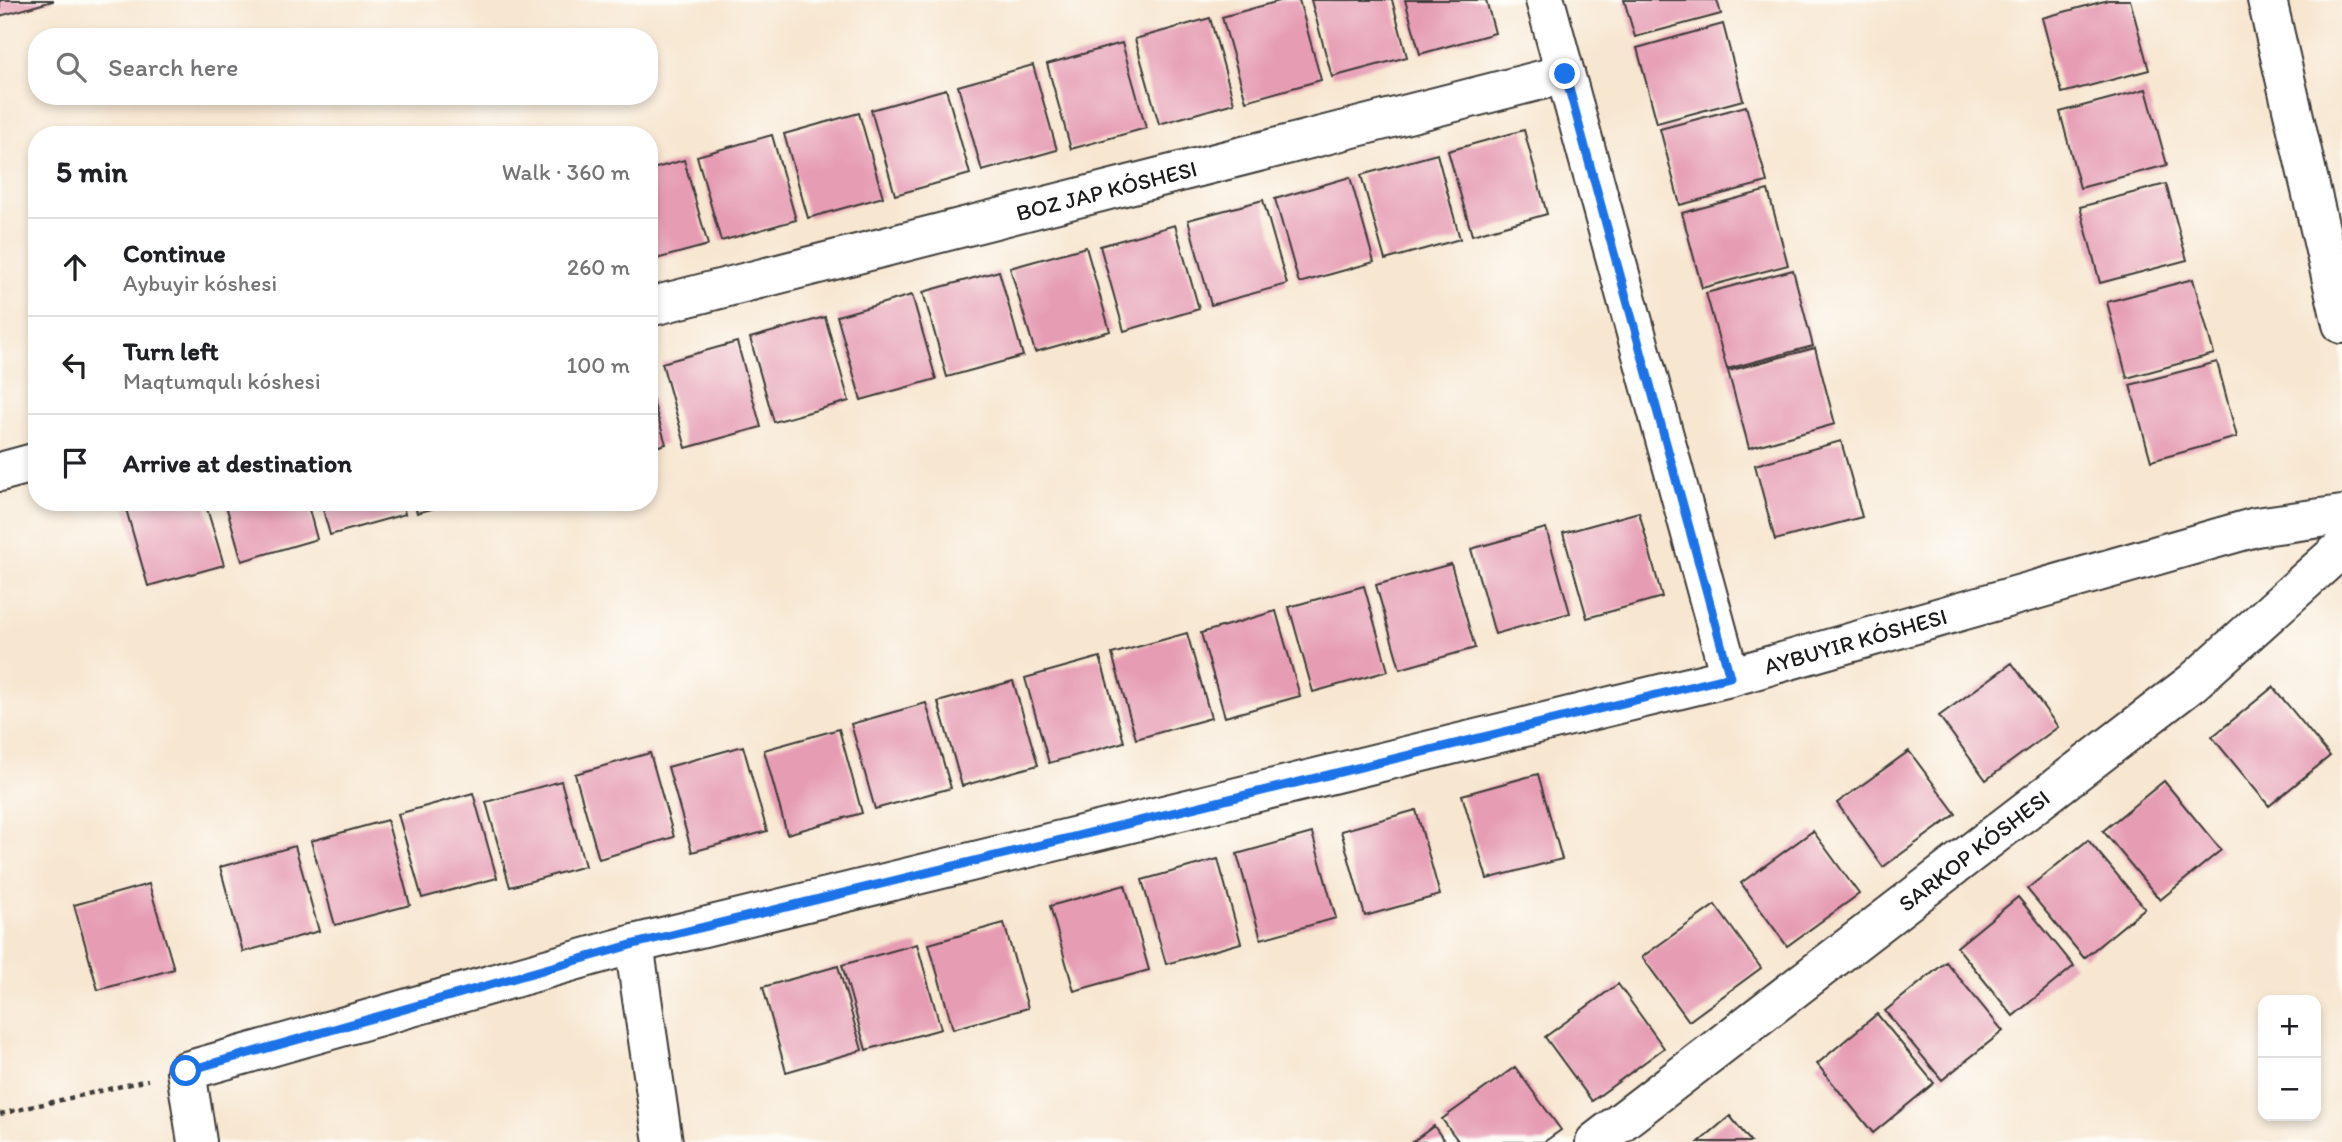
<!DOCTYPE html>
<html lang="en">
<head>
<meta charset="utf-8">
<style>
	body { margin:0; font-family:Itim,sans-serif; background:#f6f6f6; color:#202124 }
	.controls { position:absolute; right:21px; bottom:21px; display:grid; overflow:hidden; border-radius:14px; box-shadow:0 4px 10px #0003 }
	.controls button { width:63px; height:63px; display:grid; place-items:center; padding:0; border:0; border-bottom:2px solid #e0e0e0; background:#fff; color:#202124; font:35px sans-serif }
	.stop { position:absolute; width:21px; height:21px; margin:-16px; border:5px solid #1a73e8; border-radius:50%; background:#fff }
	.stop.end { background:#1a73e8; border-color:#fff; box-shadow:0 2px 7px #0008 }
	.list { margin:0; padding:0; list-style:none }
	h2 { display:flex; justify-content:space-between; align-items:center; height:91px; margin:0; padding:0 28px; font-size:30px }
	h2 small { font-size:23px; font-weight:400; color:#757577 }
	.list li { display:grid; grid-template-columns:46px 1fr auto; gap:21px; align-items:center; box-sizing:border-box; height:98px; padding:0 28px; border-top:2px solid #e0e0e0 }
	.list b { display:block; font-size:26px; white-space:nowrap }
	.list p { margin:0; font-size:23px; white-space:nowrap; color:#757577 }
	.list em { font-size:23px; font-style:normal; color:#757577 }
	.icon { flex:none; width:38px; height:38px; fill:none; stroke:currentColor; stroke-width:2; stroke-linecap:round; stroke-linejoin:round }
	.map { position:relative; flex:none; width:2342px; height:1142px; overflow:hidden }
	.search { position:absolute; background:#fff; box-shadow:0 4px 10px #0003; left:28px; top:28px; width:630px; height:77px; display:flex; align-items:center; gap:18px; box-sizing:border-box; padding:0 24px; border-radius:28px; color:#757577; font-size:26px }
	.panel { position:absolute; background:#fff; box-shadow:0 4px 10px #0003; left:28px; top:126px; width:630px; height:385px; border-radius:28px }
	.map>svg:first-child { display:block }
	.building { fill:#e69db4 }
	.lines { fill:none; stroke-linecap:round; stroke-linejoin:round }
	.minor-casing { stroke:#3d3a37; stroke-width:42 }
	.path { stroke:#3d3a37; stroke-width:4.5; stroke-dasharray:5 5; stroke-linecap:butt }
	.minor { stroke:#fff; stroke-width:38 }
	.route { stroke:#1a73e8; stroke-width:9 }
	.labels { text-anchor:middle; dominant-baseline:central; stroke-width:7; stroke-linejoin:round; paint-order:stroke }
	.street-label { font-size:23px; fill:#1c1c1c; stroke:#fdfcf7 }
</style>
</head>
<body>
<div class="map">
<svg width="2342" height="1142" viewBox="0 0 2342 1142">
	<rect width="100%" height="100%" fill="#fdfcf7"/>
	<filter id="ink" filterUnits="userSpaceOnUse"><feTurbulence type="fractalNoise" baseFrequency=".0143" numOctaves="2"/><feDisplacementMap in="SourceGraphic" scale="14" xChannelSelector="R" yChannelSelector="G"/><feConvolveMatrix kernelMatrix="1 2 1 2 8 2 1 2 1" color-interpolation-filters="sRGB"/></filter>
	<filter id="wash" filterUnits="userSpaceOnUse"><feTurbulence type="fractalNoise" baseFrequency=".00686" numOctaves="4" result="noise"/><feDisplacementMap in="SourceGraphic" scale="28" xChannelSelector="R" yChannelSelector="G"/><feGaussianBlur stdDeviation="1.57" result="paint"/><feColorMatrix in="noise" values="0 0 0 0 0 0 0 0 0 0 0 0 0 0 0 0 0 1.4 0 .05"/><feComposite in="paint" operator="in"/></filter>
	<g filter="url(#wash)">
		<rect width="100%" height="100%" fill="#f7e6d0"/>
		<g id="blocks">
			<path class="building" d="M0,0H53V1L0,16Z
				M1283,0H1299L1321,80L1246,101L1222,17Z
				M1311,0H1392L1407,57L1332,77Z
				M1405,0H1486L1495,33L1420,54Z
				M1624,0H1717L1721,14L1635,37Z
				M2108,0H2130L2149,70L2062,93L2042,18Z
				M1210,18L1234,103L1159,124L1135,39Z
				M1723,24L1743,100L1657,123L1637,48Z
				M1122,43L1146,128L1071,149L1047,64Z
				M1033,65L1057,150L982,171L958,86Z
				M946,89L970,174L895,195L871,110Z
				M2146,89L2167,165L2080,188L2060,112Z
				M1746,106L1767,182L1680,205L1660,129Z
				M859,113L883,197L808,218L784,134Z
				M1524,130L1547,214L1472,235L1448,151Z
				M772,135L796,220L721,241L697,156Z
				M1437,154L1460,239L1385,260L1361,175Z
				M684,160L708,245L649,261V170Z
				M1350,177L1374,262L1299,283L1275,199Z
				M2166,184L2187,260L2100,283L2080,207Z
				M1768,190L1788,265L1702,288L1682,213Z
				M1263,200L1287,284L1211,305L1188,220Z
				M1175,225L1199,309L1124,331L1100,246Z
				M1086,247L1110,331L1035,352L1010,268Z
				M1793,270L1813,346L1727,369L1706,293Z
				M999,271L1023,356L947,377L923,292Z
				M2193,279L2214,354L2127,378L2107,302Z
				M912,295L936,379L861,400L837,316Z
				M825,317L849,401L774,422L750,338Z
				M737,342L761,427L686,448L662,363Z
				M1815,348L1835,424L1749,448L1728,371Z
				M2217,362L2237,437L2151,461L2130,385Z
				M649,388L666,444L649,449Z
				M1841,441L1862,517L1775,540L1755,465Z
				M124,502H205L224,565L148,586Z
				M225,502H307L317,539L242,561Z
				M321,502H402L405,514L330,535Z
				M414,502H453V503L417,513Z
				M1639,512L1662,597L1587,618L1563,533Z
				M1546,528L1570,613L1495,634L1471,549Z
				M1451,564L1475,648L1400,669L1376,585Z
				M1364,586L1388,671L1313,692L1289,607Z
				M1276,611L1300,696L1225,717L1201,633Z
				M1187,633L1211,718L1136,739L1112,654Z
				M1100,657L1124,742L1049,763L1025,678Z
				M2012,663L2058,727L1986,780L1939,716Z
				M1013,681L1038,765L962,786L938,702Z
				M2273,687L2330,756L2269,806L2212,737Z
				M926,703L951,788L875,809L851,724Z
				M839,729L862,813L787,834L764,750Z
				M743,746L767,831L692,852L668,767Z
				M1909,751L1956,814L1883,867L1837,803Z
				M650,753L674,837L599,859L575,774Z
				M1538,774L1562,859L1487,879L1462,795Z
				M561,781L585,866L510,887L486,802Z
				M2164,781L2221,850L2160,900L2103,831Z
				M473,793L497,878L422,898L398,814Z
				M1416,810L1440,895L1365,916L1341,831Z
				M387,820L410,905L335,925L311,841Z
				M1813,831L1859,894L1787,946L1741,883Z
				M1312,833L1336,918L1261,939L1237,854Z
				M2088,840L2145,908L2084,958L2027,889Z
				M295,846L319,931L243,952L220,867Z
				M1218,859L1241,943L1166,964L1142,880Z
				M149,884L174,969L98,990L74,905Z
				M1125,885L1149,970L1074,991L1050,906Z
				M2018,897L2074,966L2013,1016L1957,947Z
				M1715,905L1761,968L1689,1021L1642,957Z
				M1004,923L1028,1008L953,1029L929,944Z
				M917,944L941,1029L866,1050L842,965Z
				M1946,962L2003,1031L1942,1080L1885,1011Z
				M838,966L862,1050L786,1072L763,987Z
				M1618,984L1664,1048L1592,1101L1545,1037Z
				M1877,1014L1934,1083L1873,1133L1817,1064Z
				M1515,1067L1561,1130L1544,1142H1459L1442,1119Z
				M1730,1116L1751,1142H1699Z
				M1434,1126L1445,1142H1412Z"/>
		</g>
	</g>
	<g filter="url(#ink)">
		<use href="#blocks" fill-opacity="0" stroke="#3d3a37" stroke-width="2"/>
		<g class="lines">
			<defs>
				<g id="minor">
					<path d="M1545,0L1730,677"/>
					<path d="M2267,0L2342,324"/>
					<path id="s1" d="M649,307L1565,74"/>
					<path d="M0,472L37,462"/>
					<path d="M634,944L663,1142"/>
					<path id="s2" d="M197,1142L186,1071L634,944L1730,677L2256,527L2342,515"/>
					<path id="s3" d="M1595,1142L2192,683L2342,548"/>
				</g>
			</defs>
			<use href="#minor" class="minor-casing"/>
			<path class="path" d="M0,1114L148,1080"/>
			<use href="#minor" class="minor"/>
		</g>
	</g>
	<g class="lines" filter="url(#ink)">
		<path class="route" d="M186,1071L634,944L1730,677L1565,74"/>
	</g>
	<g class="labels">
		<g class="street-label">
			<text stroke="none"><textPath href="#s1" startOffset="472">BOZ JAP KÓSHESI</textPath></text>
			<text stroke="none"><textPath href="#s2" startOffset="1796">AYBUYIR KÓSHESI</textPath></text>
			<text stroke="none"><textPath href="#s3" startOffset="478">SARKOP KÓSHESI</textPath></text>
		</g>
	</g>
</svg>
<div class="controls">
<button>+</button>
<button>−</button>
</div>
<div class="stop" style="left:186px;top:1071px"></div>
<div class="stop end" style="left:1565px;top:74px"></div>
<div class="search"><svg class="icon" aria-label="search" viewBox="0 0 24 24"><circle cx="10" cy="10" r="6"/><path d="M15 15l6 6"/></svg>Search here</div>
<section class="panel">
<h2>5 min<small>Walk · 360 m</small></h2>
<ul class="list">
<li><svg class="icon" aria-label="ahead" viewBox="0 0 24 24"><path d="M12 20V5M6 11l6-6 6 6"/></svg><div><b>Continue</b><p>Aybuyir kóshesi</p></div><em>260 m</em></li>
<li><svg class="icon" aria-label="left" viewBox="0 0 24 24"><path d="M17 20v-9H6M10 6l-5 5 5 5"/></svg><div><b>Turn left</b><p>Maqtumqulı kóshesi</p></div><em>100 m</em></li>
<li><svg class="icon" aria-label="arrive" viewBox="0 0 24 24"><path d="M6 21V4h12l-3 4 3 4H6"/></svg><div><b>Arrive at destination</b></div></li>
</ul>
</section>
</div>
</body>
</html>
